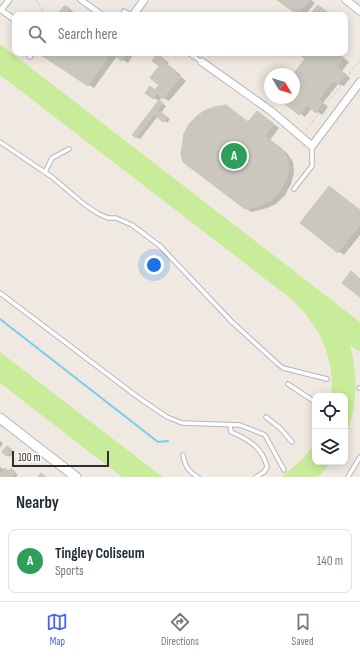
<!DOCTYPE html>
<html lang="en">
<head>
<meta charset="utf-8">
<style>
	body { margin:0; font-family:"Sofia Sans Condensed",sans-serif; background:#f6f6f7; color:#1f2937 }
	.controls { position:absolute; right:12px; bottom:12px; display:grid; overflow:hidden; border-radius:8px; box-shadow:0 2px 10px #0003 }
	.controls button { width:36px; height:36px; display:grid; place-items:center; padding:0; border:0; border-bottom:1px solid #e0e1e3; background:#fff; color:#1f2937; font:20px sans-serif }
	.compass { position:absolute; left:264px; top:68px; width:36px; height:36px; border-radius:50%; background:#fff; box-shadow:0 2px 10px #0003; rotate:128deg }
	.scale { position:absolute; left:12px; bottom:10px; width:97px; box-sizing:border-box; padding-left:4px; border:2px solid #2e2e2e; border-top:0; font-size:11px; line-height:14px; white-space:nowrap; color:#2e2e2e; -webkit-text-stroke:3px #fff; paint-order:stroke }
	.you { position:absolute; left:154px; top:265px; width:14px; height:14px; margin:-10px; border:3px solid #fff; border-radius:50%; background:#1a73e8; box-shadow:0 0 0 6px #1a73e833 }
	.badge { display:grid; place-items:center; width:26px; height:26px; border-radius:50%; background:#4264fb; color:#fff; font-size:13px; font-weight:700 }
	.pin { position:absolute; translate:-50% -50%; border:2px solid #fff; box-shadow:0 1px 4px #0006 }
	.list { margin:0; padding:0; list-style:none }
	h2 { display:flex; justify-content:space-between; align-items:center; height:52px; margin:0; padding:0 16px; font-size:17px }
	h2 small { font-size:13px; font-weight:400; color:#747a83 }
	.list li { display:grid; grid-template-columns:26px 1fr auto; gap:12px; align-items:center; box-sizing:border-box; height:64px; margin:0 8px 8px; padding:0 8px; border:1px solid #e0e1e3; border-radius:8px }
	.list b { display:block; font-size:15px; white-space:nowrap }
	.list p { margin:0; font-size:13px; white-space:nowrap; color:#747a83 }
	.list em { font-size:13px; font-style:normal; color:#747a83 }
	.icon { flex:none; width:22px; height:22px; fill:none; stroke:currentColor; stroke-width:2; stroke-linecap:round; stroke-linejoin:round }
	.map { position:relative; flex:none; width:360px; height:477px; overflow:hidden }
	.search { position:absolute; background:#fff; box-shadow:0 2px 10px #0003; left:12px; right:12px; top:12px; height:44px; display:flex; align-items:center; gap:10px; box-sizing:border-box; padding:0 14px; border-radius:8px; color:#747a83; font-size:15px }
	.sheet { height:124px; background:#fff }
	nav { display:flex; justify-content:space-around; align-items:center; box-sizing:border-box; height:56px; border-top:1px solid #e0e1e3; background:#fff; font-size:11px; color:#747a83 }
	nav a { display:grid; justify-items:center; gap:2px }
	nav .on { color:#4264fb }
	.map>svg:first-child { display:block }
	.pitch { fill:#c9ec9a }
	.shadow { fill:#0003 }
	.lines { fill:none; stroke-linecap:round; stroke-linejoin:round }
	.stream { stroke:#75cff0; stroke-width:2 }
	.building { fill:#cbc7bf; stroke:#cbc5ba }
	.service-casing { stroke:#b4b7c1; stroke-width:5.5 }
	.pedestrian-casing { stroke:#b4b7c1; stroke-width:7 }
	.minor-casing { stroke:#b4b7c1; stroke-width:9 }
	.secondary-casing { stroke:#b4b7c1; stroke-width:11 }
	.path { stroke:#c9c9c9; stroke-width:1; stroke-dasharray:3 2; stroke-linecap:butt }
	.service { stroke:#fff; stroke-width:3.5 }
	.pedestrian { stroke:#fff; stroke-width:5 }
	.minor { stroke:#fff; stroke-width:7 }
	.secondary { stroke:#fff; stroke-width:9 }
</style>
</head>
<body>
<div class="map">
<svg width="360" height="477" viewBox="0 0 360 477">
	<rect width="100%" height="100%" fill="#efe9e1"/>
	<path class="pitch" d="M0,44L360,322V352L350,345C358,375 358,408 345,437V396H331C336,358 318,323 290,298L0,75Z
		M0,352L156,472L163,477H122L0,383Z
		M315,443V462H331L318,477H281L302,460Z"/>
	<path class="shadow" d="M278,0H311L315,3L305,15H298Z
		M67,7L75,13L73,15H59Z
		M345,27L348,29L345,33Z
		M39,53H134L128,63L117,56L94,88Z
		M302,53H337L349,62L342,71L350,78L344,86L338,84L323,103L328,107L322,115L312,108L305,117L281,100L282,98H294L307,59Z
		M158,55L169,63L167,65L181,75L180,76L186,81L169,101L162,97L159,101L166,106L161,113L170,119L167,123L158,116L140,139L136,137L159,101L146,93L151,87L156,91L161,85L160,66Z
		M226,106L249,123L258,112L279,128L270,140L287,153L293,162L294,173L291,184L285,195L276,204L267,208L251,212L246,208L182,154L185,134Z
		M360,210V235L344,255L301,223Z
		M0,441L3,443L0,448Z
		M9,448L14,452L10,457L3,452Z
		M0,467L9,472L13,471L18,475L16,477H3L0,475Z"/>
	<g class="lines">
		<path class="stream" d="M0,319L158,442L168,441"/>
	</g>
	<path class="building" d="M277,0H310L298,15Z
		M318,5L331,15H307L309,13L310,14Z
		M64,6H67L70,9L66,15H57Z
		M38,53H111L88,86Z
		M111,53H127L122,61Z
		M301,53H337L344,58L337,68L346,74L338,84L333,81L319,99L323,103L316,113L307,105L299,115L280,100L281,98H294L293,74L305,59L300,55Z
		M157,54L164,59L163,61L176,71L175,73L181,77L163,99L157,94L153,99L145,93L150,86L155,90L159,85L150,78L159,66L152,61Z
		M159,100L163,103L158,110L167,117L163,122L154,114L136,138L132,135Z
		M226,105L248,122L257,111L274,124L265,136L282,149L288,158L289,169L286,181L279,192L271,201L254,208L245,209L183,162L181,154L184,134L189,124L197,116L204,111L214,107Z
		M329,186L360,210V225L338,253L300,223Z
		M351,271L360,279V297L342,283Z
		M7,446L12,450L7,456L2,452Z
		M5,468L8,471L11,468L12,469L6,477H1L0,475Z
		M12,469L16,473L13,477H6Z
		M41,473L46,477H38Z"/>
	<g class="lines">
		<defs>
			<path id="service" d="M124,11L130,15
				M188,53L202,62
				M0,142L52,177L85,205L99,214L108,218H116L132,225L160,246L232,322L278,364L283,368L327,379
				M45,172L52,158L69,149
				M294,189L312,166V146
				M0,293L139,398L167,417L182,423L240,425L265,435L284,470
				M288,384L315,402
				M359,388H360
				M266,417L280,428L292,442
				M230,425L231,432C248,439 263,448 267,467L264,472L256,477
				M183,455C185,465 188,472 198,477
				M348,477L360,457"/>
			<path id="pedestrian" d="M9,0L1,10L15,20
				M81,0L102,15
				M30,56V53"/>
			<path id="minor" d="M346,0L360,11
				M133,15L144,0
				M202,62L271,111L312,146L360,82"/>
			<path id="secondary" d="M0,418L76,477"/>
		</defs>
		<use href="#service" class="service-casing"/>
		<use href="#pedestrian" class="pedestrian-casing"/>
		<use href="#minor" class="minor-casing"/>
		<use href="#secondary" class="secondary-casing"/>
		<path class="path" d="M36,0L46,15
			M306,130L360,60"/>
		<use href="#service" class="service"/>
		<use href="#pedestrian" class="pedestrian"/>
		<use href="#minor" class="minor"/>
		<use href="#secondary" class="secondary"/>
	</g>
</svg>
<div class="controls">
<button><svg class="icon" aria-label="locate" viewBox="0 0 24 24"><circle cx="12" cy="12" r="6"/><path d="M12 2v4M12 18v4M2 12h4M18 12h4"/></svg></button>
<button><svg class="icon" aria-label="layers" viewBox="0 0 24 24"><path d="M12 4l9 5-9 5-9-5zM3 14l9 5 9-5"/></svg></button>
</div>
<svg class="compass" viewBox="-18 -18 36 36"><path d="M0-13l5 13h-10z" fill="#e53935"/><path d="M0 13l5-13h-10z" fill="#747a83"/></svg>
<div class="scale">100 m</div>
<div class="you"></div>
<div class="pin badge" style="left:234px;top:156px;background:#2e9e5b">A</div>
<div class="search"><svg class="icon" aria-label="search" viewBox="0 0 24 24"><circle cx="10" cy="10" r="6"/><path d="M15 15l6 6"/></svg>Search here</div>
</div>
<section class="sheet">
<h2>Nearby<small></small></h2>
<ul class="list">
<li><span class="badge" style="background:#2e9e5b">A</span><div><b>Tingley Coliseum</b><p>Sports</p></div><em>140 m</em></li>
</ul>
</section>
<nav>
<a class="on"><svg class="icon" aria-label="map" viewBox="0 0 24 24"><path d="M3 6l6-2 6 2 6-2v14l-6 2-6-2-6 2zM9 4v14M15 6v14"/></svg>Map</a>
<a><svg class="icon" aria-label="directions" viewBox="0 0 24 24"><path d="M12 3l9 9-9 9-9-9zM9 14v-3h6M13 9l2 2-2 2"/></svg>Directions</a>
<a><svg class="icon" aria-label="saved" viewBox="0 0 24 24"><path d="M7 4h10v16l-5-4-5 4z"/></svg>Saved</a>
</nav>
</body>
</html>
